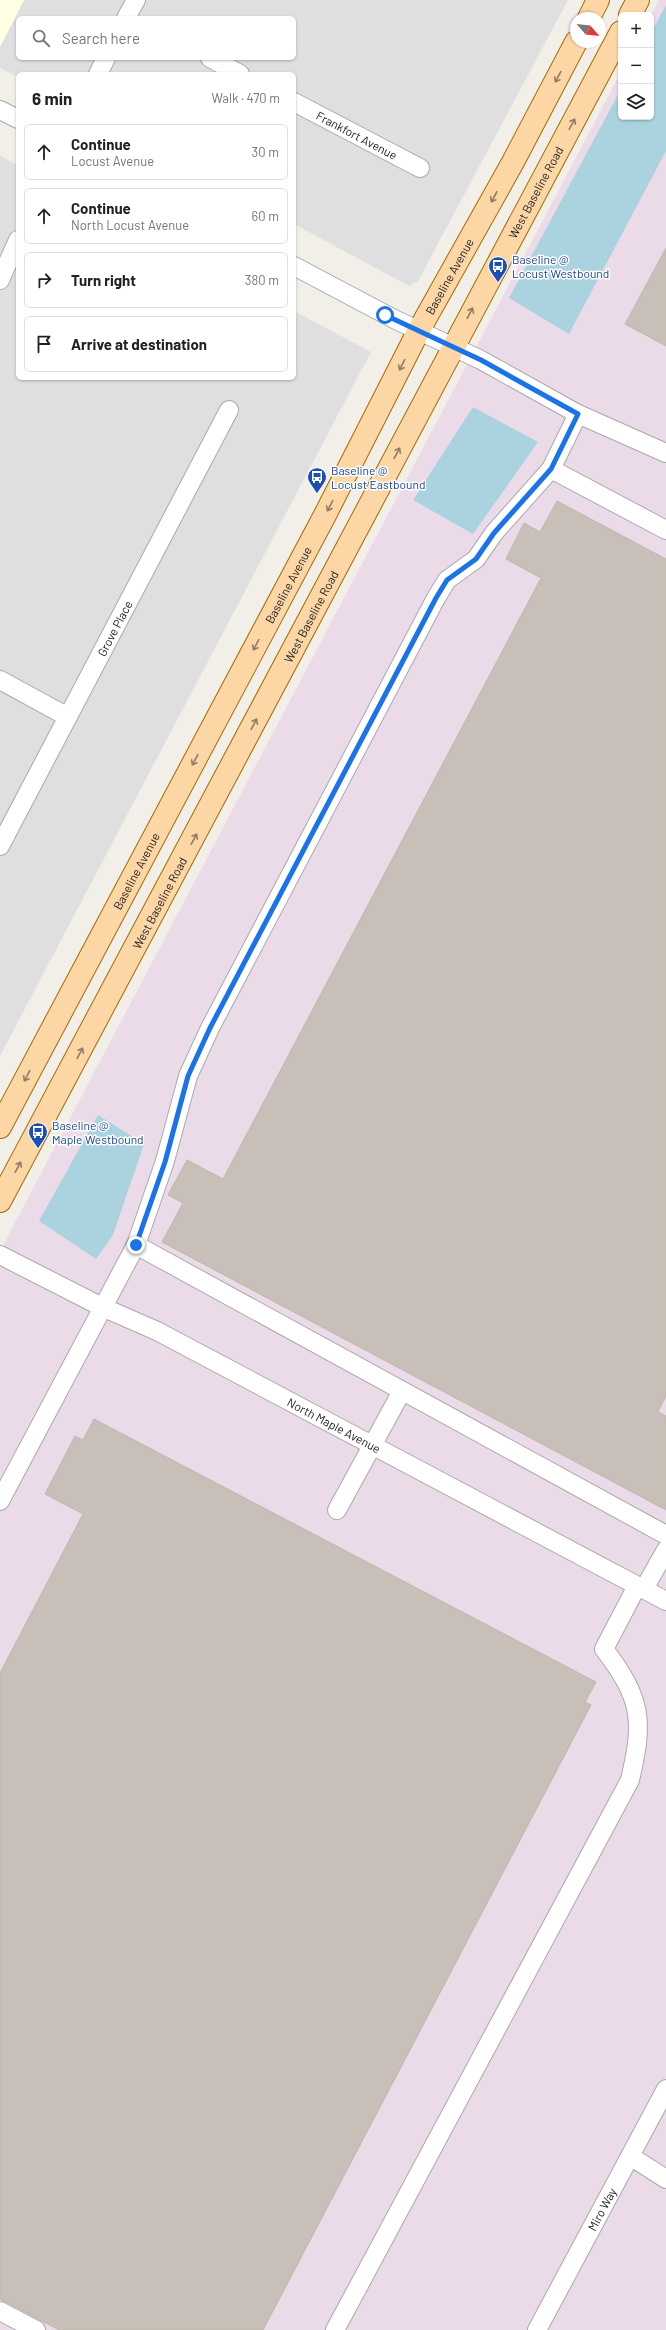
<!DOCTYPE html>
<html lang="en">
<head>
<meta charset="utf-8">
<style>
	body { margin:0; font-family:Barlow,sans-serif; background:#f6f6f6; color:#222 }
	.controls { position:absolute; right:12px; top:12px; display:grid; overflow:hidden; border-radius:6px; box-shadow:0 1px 3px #0004 }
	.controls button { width:36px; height:36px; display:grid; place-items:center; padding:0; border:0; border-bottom:1px solid #e0e0e0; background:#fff; color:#222; font:20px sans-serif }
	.compass { position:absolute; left:570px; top:12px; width:36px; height:36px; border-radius:50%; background:#fff; box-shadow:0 1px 3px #0004; rotate:118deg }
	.stop { position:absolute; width:12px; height:12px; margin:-9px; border:3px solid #1a73e8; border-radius:50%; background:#fff }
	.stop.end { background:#1a73e8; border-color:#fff; box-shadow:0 1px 4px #0008 }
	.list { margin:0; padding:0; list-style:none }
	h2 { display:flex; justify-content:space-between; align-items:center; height:52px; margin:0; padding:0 16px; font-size:17px }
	h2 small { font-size:13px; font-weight:400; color:#767676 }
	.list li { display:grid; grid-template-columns:26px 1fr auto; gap:12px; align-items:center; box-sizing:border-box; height:56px; margin:0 8px 8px; padding:0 8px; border:1px solid #e0e0e0; border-radius:6px }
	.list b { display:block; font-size:15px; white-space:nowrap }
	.list p { margin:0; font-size:13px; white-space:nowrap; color:#767676 }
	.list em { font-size:13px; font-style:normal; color:#767676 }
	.icon { flex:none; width:22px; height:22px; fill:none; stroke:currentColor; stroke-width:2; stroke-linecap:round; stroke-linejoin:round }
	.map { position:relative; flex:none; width:666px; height:2330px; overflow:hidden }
	.search { position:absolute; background:#fff; box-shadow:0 1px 3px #0004; left:16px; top:16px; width:280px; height:44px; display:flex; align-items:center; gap:10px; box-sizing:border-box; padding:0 14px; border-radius:6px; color:#767676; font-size:15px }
	.panel { position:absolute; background:#fff; box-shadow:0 1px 3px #0004; left:16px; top:72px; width:280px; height:308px; border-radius:6px }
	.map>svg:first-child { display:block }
	.residential { fill:#e0dfdf; fill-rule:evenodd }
	.industrial { fill:#ebdbe8 }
	.education { fill:#ffffe5 }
	.water { fill:#aad3df }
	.building { fill:#c7bfb8; stroke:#c4b6ab }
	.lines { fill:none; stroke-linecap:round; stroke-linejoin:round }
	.minor-casing { stroke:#a9a9a9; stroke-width:20 }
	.major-casing { stroke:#a06b00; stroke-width:24 }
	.minor { stroke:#fff; stroke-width:18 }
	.major { stroke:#fcd6a4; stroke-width:22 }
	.oneway { stroke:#8f7c63 }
	.route { stroke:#1a73e8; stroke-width:5 }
	.labels { text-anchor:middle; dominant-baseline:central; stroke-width:3; stroke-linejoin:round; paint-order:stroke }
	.street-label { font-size:12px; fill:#222; stroke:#fff }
	.transit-label { font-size:12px; fill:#164399; stroke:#fff; text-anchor:start }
</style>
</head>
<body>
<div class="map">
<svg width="666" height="2330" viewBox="0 0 666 2330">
	<rect width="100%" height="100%" fill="#f2efe9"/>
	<path class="residential" d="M24,0H568L418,281L409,286L294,224V74H18V77L0,68V47ZM18,18H294V58H18Z
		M0,156L18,165V378H294V311L371,352L0,1056Z"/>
	<path class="industrial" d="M659,0H666V2330H0V1251L621,72V117H651V15Z"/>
	<path class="education" d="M0,0H24L0,47Z"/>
	<path class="water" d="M666,5V151L569,334L509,298L621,89V117H651V33Z
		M473,407L538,442L473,534L413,500Z
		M98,1115L144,1144L113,1235L96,1259L39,1221Z"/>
	<path class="building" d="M666,248V346L625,324Z
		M557,501L666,559V1396L658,1412L666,1416V1510L162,1242L183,1203L168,1195L187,1160L223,1179L541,578L506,559L524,523L540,532Z
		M94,1419L596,1682L585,1702L591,1705L263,2330H59L0,2299V1673L83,1514L45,1494L75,1436L83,1440Z"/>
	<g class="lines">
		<defs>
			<g id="minor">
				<path d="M126,18L136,0"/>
				<path d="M210,58L240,74"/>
				<path d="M98,74L106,58"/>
				<path id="s1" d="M294,102L420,168"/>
				<path d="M0,110L18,119"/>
				<path d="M294,266L396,320L481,360L578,414L666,453"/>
				<path d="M0,280L18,240"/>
				<path d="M578,414L551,469L666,530"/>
				<path d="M0,680L68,717"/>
				<path id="s2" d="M0,846L229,410"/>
				<path d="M136,1245L666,1535"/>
				<path id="s3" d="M0,1255L102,1307L157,1331L666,1601"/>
				<path d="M0,1501L136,1245L165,1161L188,1076L210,1028L436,598L447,580L476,559L494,533L551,469"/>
				<path d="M337,1510L402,1391"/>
				<path d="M644,1589L666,1550"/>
				<path d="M630,2156L666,2179"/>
				<path d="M0,2311L36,2330"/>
				<path d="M335,2330L630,1780C644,1720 642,1699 604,1649L637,1586"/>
				<path id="s4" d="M537,2330L666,2089"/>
			</g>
			<g id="major">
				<path d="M630,15L638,0"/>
				<path d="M589,18L598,0"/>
				<path id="s5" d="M0,1127L325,515L419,330L513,162L576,42"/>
				<path id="s6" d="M0,1201C209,813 412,421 621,32"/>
			</g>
		</defs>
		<use href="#minor" class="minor-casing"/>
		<use href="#major" class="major-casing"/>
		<use href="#minor" class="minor"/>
		<use href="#major" class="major"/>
	</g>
	<defs><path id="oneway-shaft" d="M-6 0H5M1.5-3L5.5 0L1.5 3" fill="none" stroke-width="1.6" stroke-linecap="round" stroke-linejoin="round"/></defs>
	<g class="oneway">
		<use href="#oneway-shaft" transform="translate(558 77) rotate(118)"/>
		<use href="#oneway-shaft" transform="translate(572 124) rotate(-62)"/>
		<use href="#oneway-shaft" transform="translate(494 197) rotate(119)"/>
		<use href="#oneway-shaft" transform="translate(470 313) rotate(-62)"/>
		<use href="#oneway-shaft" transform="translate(402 365) rotate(117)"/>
		<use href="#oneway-shaft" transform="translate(397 453) rotate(-62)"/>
		<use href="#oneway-shaft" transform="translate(330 506) rotate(117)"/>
		<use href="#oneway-shaft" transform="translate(256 645) rotate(118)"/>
		<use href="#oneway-shaft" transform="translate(254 724) rotate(-62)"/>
		<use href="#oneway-shaft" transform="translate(195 760) rotate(118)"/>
		<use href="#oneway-shaft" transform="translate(194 839) rotate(-62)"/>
		<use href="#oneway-shaft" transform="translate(80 1053) rotate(-62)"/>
		<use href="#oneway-shaft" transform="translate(27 1076) rotate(118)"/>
		<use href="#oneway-shaft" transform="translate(18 1167) rotate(-62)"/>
	</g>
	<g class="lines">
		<path class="route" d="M136,1245L165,1162L188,1076L210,1028L436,598L447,580L476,559L494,533L551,469L578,414L481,360L385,315"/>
	</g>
	<defs>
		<symbol id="bus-pin" viewBox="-11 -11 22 30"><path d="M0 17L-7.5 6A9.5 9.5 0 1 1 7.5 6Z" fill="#1a4fb4" stroke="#fff"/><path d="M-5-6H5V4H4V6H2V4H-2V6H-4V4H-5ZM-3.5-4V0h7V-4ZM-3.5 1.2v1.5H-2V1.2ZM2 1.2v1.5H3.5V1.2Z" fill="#fff"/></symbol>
	</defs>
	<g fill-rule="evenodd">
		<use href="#bus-pin" x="487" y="255" width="22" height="30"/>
		<use href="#bus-pin" x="306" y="466" width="22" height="30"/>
		<use href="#bus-pin" x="27" y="1121" width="22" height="30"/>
	</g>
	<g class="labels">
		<g class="street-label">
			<text stroke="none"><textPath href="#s1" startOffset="71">Frankfort Avenue</textPath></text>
			<text stroke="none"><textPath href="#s6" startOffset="1142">West Baseline Road</textPath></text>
			<text stroke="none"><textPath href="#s5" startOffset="962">Baseline Avenue</textPath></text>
			<text stroke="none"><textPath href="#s5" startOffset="614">Baseline Avenue</textPath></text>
			<text stroke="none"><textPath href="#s6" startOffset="662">West Baseline Road</textPath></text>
			<text stroke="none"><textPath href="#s2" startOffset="246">Grove Place</textPath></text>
			<text stroke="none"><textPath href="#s5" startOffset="290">Baseline Avenue</textPath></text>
			<text stroke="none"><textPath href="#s6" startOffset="338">West Baseline Road</textPath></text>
			<text stroke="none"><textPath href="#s3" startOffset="375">North Maple Avenue</textPath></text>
			<text stroke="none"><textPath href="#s4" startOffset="137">Miro Way</textPath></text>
		</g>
		<g class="transit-label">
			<text x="512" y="259">Baseline @<tspan x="512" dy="14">Locust Westbound</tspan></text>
			<text x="331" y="470">Baseline @<tspan x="331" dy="14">Locust Eastbound</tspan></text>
			<text x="52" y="1125">Baseline @<tspan x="52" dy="14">Maple Westbound</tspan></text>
		</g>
	</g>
</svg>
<div class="controls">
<button>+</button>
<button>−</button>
<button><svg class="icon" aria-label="layers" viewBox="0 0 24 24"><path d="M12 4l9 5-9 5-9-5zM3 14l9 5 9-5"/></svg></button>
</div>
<svg class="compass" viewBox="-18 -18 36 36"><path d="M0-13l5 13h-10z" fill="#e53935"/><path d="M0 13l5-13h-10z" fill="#767676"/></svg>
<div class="stop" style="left:385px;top:315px"></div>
<div class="stop end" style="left:136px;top:1245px"></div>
<div class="search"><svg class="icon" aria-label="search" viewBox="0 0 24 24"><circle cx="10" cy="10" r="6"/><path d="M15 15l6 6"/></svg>Search here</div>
<section class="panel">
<h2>6 min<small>Walk · 470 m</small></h2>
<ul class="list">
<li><svg class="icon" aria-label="ahead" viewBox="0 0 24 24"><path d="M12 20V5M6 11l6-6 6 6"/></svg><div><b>Continue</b><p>Locust Avenue</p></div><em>30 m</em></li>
<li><svg class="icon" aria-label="ahead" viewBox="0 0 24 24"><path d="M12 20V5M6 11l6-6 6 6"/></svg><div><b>Continue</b><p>North Locust Avenue</p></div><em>60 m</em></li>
<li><svg class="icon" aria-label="right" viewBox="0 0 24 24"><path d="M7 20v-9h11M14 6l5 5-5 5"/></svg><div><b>Turn right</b></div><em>380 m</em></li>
<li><svg class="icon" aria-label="arrive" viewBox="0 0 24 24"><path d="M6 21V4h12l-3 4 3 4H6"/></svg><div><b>Arrive at destination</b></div></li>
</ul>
</section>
</div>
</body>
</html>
